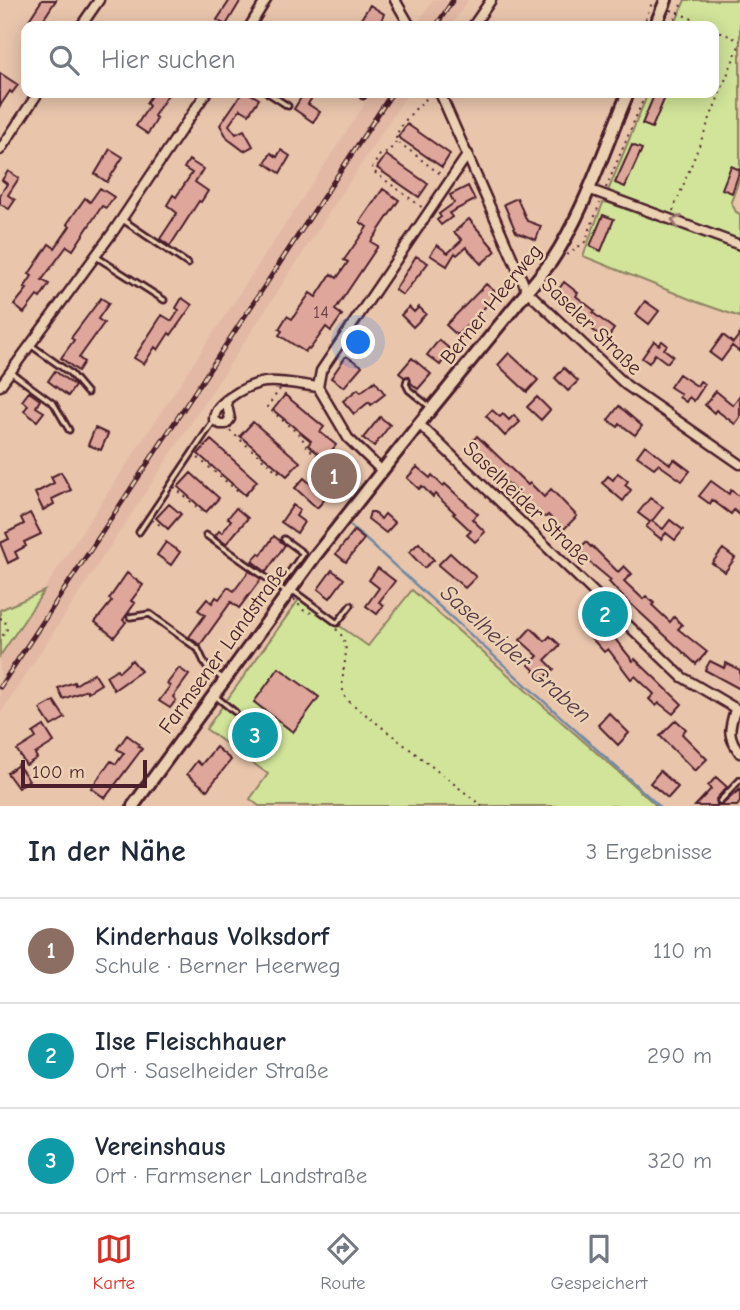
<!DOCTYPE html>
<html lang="de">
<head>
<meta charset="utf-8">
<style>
	body { margin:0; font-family:"Comic Neue",sans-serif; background:#f6f6f7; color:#1f2937 }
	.scale { position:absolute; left:21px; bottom:18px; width:126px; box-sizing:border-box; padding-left:7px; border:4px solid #4a1f2b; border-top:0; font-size:19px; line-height:24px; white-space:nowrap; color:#4a1f2b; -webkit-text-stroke:5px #ecd1b3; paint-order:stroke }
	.you { position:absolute; left:359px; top:343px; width:24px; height:24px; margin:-18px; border:5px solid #fff; border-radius:50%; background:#1a73e8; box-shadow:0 0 0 10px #1a73e833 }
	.badge { display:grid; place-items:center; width:46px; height:46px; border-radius:50%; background:#d93025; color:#fff; font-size:23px; font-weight:700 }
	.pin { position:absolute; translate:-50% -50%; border:4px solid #fff; box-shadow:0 2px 7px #0006 }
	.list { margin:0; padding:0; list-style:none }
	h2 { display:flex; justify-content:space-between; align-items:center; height:91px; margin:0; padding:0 28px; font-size:30px }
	h2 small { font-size:23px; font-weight:400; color:#747a83 }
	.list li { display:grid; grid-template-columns:46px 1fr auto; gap:21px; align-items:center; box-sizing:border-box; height:105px; padding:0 28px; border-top:2px solid #e0e1e3 }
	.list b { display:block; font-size:26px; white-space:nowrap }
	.list p { margin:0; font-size:23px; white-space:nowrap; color:#747a83 }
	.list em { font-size:23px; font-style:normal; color:#747a83 }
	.icon { flex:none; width:38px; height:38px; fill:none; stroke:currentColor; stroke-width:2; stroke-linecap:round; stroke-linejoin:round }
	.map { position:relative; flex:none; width:740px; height:806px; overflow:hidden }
	.search { position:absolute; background:#fff; box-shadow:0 4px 18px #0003; left:21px; right:21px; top:21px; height:77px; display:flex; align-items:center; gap:18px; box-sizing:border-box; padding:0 24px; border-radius:14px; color:#747a83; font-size:26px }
	.sheet { height:406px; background:#fff }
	nav { display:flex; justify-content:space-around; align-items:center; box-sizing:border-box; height:98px; border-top:2px solid #e0e1e3; background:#fff; font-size:19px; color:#747a83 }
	nav a { display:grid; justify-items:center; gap:4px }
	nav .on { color:#d93025 }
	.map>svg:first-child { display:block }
	.built { fill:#e3b9a5 }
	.green { fill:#d1e499; stroke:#8e8262; stroke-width:2 }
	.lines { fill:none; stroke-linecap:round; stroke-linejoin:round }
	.stream { stroke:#7389a1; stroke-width:2.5 }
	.building { fill:#dfa69b; stroke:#4a1f2b; stroke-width:2 }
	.lane-casing { stroke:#4a1f2b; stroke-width:9 }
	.street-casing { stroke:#4a1f2b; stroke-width:13 }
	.secondary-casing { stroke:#4a1f2b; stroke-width:16 }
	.path { stroke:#4a1f2b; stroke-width:2; stroke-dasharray:2 5; stroke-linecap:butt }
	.lane { stroke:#ecd1b3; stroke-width:3.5 }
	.street { stroke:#ecd1b3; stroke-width:8 }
	.secondary { stroke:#ecd1b3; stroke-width:10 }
	.rail-casing { stroke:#4a1f2b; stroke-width:5 }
	.rail { stroke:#ecd1b3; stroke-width:2.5; stroke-dasharray:8; stroke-linecap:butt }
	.oneway { stroke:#9b786f }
	.labels { text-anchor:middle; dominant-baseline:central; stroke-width:5; stroke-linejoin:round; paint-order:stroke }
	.number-label { font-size:18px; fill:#6f4147 }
	.street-label { font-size:21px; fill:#4a1f2b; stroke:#ecd1b3 }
	.water-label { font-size:23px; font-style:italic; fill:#543949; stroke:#ecd1b3 }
</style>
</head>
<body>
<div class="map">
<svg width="740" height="806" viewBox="0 0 740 806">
	<rect width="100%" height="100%" fill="#e9c5ac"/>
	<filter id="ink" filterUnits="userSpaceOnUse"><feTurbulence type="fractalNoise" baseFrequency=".0143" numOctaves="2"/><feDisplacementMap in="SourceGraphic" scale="14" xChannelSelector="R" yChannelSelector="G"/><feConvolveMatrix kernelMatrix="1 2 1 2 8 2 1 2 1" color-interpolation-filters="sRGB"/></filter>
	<g filter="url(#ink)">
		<path class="built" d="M433,0H468L451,26H416Z
			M372,93H408L0,714V656Z"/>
		<path class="green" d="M685,0H740V177L731,202L736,212L740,214V240L608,191L648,93H714V26H674Z
			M606,202L740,250V317L697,302L583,256L603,203Z
			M412,590L657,806H259L250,799L268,774L206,729L300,598L368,646Z
			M44,591L0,656V610Z"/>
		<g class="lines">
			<path class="stream" d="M351,526L659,806"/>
		</g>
		<path class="building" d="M42,0H56L39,26H25Z
			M230,0H241L226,25L217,20Z
			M370,5L384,14L379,26H371L361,19Z
			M0,73L18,85L12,93L10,91L0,106Z
			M153,93H169L154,116L157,119L148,134L136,126L149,106L146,103Z
			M242,93H249L259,99L249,114L240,109L229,125L236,134L244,130L253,146L244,151L228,139L220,125Z
			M304,93H315L308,104L320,112L313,122L294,109Z
			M655,93L666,95L652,128L642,124Z
			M407,124L450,154L442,167L398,137Z
			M632,145L642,149L625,187L615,183Z
			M110,149L123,157L107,182L95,174Z
			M281,150L290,156L280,173L265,163L271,153L277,157Z
			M386,155L428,184L419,197L377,168Z
			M189,160L203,169L195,182L208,191L201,202L199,201L170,246L160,239L177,213L167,205L173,195L176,197L192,173L184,168Z
			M731,166L740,170L732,193L722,189Z
			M8,171L19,178L8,195L15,200L9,209L0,204V195L7,184L2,180Z
			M468,186L475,200L449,213L452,217L441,225L437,220L441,217L439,214L454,203L450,195Z
			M100,188L114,197L106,208L102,206L73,250L67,246L42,280L49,284L40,298L37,296L24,313L14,305L27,289L24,288L32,276L29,274L49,244L55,248L70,226L67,224L85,198L90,202Z
			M383,189L399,200L371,242L378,246L335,310L342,315L331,331L326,327L310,349L308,348L305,352L279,335L282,331L279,329L287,316L292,319L310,293L316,297L331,274L337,278L348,262L344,260L367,227L360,222Z
			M517,198L527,221L541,226L536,240L516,232L504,204Z
			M603,215L614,219L601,251L590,246Z
			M469,219L496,251L481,264L466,247L457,255L455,253L447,266L430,255L437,245L448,253L462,240L454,232Z
			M416,256L428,263L403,295L395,290Z
			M564,282L578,293L576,296L595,311L593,313L614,329L606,340L593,330L595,327L574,312L577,309L556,293Z
			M486,284L498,294L457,335L446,325Z
			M101,298L109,303L98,319L104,323L79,358L84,362L78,371L61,358L74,340L71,338Z
			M182,298L192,305L171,335L169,333L158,350L155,347L144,364L134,358L162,315L172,321L179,310L176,308Z
			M645,301L659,311L649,324L636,314Z
			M409,307L414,312L419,307L426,314L413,327L401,315Z
			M740,334V352L732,346L721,361L710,353L723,335L733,343Z
			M439,340L451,350L440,365L427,355Z
			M654,341L659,345L662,341L667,345L664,349L673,356L667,363L655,354L649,363L642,358Z
			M509,353L538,380L527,392L498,365Z
			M346,356L362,366L344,387L331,378Z
			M412,358L431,374L418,389L411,383L409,376L404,377L399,373Z
			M564,368L578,381L568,391L555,378Z
			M55,371L75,386L68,396L48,381Z
			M679,374L697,386L700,381L705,384L694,401L689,397L686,402L679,397L681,394L670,387Z
			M375,381L385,394L371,405L369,402L354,414L343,401L358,389L361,392Z
			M716,391L733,405L740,395V417L735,424L716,410L714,413L705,405Z
			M29,392L40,400L36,407L44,412L37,421L24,411L28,405L22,401Z
			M285,395L324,427L320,432L336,445L325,459L308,445L311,441L273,410Z
			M537,397L550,410L541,420L527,407Z
			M619,406L642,426L635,435L620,424L618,427L608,420Z
			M492,410L500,417L503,414L509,420L514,415L520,422L505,436L486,416Z
			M380,417L390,425L374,446L363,438Z
			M253,422L300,462L287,476L240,436Z
			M95,428L108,434L101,450L88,445Z
			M477,436L528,485L530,483L544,497L551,489L577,516L563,530L548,515L546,517L541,516L469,445Z
			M211,440L257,481L245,495L198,454Z
			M645,445L670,464L674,459L690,471L682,481L658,464L654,468L637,456Z
			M331,463L346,477L336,488L321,474Z
			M417,467L430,478L432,475L443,486L445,484L478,514L472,519L485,532L475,542L467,535L471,531L453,514L455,513L435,494L433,497L422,486L419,489L407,478Z
			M61,472L71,490L52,499L54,504L43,510L35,493L54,483L51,477Z
			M191,473L219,498L206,512L178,487Z
			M618,473L628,481L625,485L631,490L623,501L602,483L608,476L613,480Z
			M304,478L326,498L317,508L295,488Z
			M711,481L729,494L731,490L740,497V515L734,510L731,514L712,500L710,504L699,496Z
			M650,498L663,507L652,521L663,529L670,520L683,530L675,540L666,533L661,539L646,527L650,522L638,513Z
			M169,504L181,514L168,529L156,518Z
			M293,505L300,510L296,516L304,522L297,533L281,522Z
			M236,508L248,518L226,544L215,536L219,531L222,533L231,520L228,518Z
			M370,512H374L381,519L385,514L395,523L386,533L368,519Z
			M30,513L41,534L24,542L26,546L15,552L18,558L8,563L0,543L9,539L6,533L24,524L21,518Z
			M354,531L364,539L346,562L336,554Z
			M274,536L285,545L266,572L252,561L259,553L261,555Z
			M166,542L180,552L171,565L157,555Z
			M586,542L591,547L592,546L618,572L624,566L632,574L624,581L643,599L646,596L654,603L652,605L670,622L674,617L682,625L678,629L707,652L696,664L621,595L609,582L611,580L582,556L584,555L579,549Z
			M419,543L434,560L424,568L409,552Z
			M723,549L735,558L725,572L712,563Z
			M450,553L476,577L465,588L438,565Z
			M378,568L395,581L379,602L384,605L377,614L366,606L379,588L369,580Z
			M332,570L344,579L330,598L318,589Z
			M249,571L261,579L239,608L231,602L200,645L189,637L205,615L198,610L207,599L212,603L216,597L219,599L228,587L234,591Z
			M127,573L143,585L131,601L135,603L123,620L126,622L114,637L95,622L112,601L109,599Z
			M593,620L616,640L633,661L635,659L682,704L673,714L659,703L656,706L649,699L654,694L635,676L631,679L608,649L604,652L584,630Z
			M531,628L545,641L550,636L560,645L545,660L554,669L543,679L529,665L538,656L520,640Z
			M132,660L141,671L114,690L106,676L117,669L119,672Z
			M710,661L724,668L726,663L740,670V689L705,670Z
			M179,668L189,675L173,697L176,700L170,708L159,701L170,686L167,684Z
			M279,668L319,697L293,732L254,702Z
			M94,673L101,684L88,692L87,690L63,699L58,688L74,682L75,685Z
			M54,701L65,718L51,726L40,709Z
			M609,713L629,733L618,745L598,725Z
			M270,717L269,728L258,735L268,743L267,749L260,753L251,744L253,741L249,740V728L251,729L256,726L257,720Z
			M676,720L686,729L682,734L707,759L695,771L660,736Z
			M44,726L54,742L35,754L37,758L26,765L17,750L36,738L33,733Z
			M127,735L139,744L138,746L142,749L105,798L91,788L111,761L116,764L124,753L117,749Z
			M216,747L231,760L207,790L187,774L197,761L201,765Z
			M18,765L29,780L18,788L7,773Z
			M660,771L678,787L668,798L650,783Z
			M716,777L727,787L716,799L717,804H723L740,789V802L737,806H695L711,789L708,786Z"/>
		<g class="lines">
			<defs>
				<path id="lane" d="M268,93L288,106
					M363,96L365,93
					M123,220L188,264
					M95,256L164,300
					M32,346L70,373L87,393
					M12,373L54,404L69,430
					M407,380L406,384L409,390L430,407
					M139,532L213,422
					M206,535L286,592
					M279,587L303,553L284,539
					M292,590L337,623L351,605
					M130,617L150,614L198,649L206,666L222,678
					M215,696L235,712
					M720,801L740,780"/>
				<path id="street" d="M395,0L410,26
					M81,26L99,0
					M250,26L266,0
					M473,26L491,0
					M440,93L527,291L626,385L740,464
					M0,150L38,93
					M588,189L740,245
					M0,386L113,232L206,93
					M226,400L230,419L226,424H220L214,420C214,410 221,404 229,398C262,374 279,382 318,387
					M419,424L682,677L740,711
					M382,471L348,438L318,387L321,371L468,154
					M735,709C729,730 727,736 740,753"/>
				<path id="secondary" d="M655,26L666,0
					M133,806L315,556L419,424L551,262C585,211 604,149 628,93"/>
			</defs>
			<use href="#lane" class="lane-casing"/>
			<use href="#street" class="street-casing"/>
			<use href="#secondary" class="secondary-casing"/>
			<path class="path" d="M671,10L709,26
				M643,26L653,0
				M672,26L683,0
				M714,29L740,41
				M432,95C421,101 399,125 396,137L397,142C414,152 427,166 444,176
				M396,142L389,151L380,155L372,168L373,171L423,208
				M606,188L646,93
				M673,211L740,43
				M567,255L585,242L600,203
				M280,389L267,407L301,436L307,447L322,460
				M230,431L278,472L280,470
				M198,458L241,494
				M174,487L205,514
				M152,520L160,525L162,524
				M294,599L303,610L314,614
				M0,618L5,620L7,631L0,638
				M336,629C358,649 334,676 346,699L482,806"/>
			<use href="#lane" class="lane"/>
			<use href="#street" class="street"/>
			<use href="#secondary" class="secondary"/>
			<defs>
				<path id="rail" d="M436,26L453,0
					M0,687L392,93"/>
			</defs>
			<use href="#rail" class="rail-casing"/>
			<use href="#rail" class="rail"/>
		</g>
		<defs><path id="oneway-chevron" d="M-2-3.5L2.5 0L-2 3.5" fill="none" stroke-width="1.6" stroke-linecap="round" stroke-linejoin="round" transform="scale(1.75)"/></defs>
		<use class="oneway" href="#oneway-chevron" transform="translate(676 221) rotate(-160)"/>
	</g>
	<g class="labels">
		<g class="number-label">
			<text x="321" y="312">14</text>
		</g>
		<g class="street-label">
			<text transform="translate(491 304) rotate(-51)">Berner Heerweg</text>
			<text transform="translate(592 326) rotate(44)">Saseler Straße</text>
			<text transform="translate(527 503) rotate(44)">Saselheider Straße</text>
			<text transform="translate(223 649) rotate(-54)">Farmsener Landstraße</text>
		</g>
		<g class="water-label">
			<text transform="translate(516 654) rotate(42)">Saselheider Graben</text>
		</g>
	</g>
</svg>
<div class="scale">100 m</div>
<div class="you"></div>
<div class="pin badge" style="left:334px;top:476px;background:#8d6e63">1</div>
<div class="pin badge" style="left:605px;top:614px;background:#0f9aa8">2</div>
<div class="pin badge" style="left:255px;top:735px;background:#0f9aa8">3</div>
<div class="search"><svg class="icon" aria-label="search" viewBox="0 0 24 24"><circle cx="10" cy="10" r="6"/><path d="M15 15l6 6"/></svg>Hier suchen</div>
</div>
<section class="sheet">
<h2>In der Nähe<small>3 Ergebnisse</small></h2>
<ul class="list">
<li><span class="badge" style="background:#8d6e63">1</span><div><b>Kinderhaus Volksdorf</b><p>Schule · Berner Heerweg</p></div><em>110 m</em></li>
<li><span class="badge" style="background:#0f9aa8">2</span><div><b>Ilse Fleischhauer</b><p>Ort · Saselheider Straße</p></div><em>290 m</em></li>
<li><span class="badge" style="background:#0f9aa8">3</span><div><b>Vereinshaus</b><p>Ort · Farmsener Landstraße</p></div><em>320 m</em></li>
</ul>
</section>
<nav>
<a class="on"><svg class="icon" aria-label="map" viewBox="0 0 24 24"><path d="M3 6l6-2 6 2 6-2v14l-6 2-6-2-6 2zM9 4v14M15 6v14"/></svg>Karte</a>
<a><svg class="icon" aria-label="directions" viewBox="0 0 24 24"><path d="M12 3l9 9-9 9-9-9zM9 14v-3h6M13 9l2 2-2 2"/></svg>Route</a>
<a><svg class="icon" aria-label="saved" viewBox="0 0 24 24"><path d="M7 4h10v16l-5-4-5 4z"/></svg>Gespeichert</a>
</nav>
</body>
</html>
